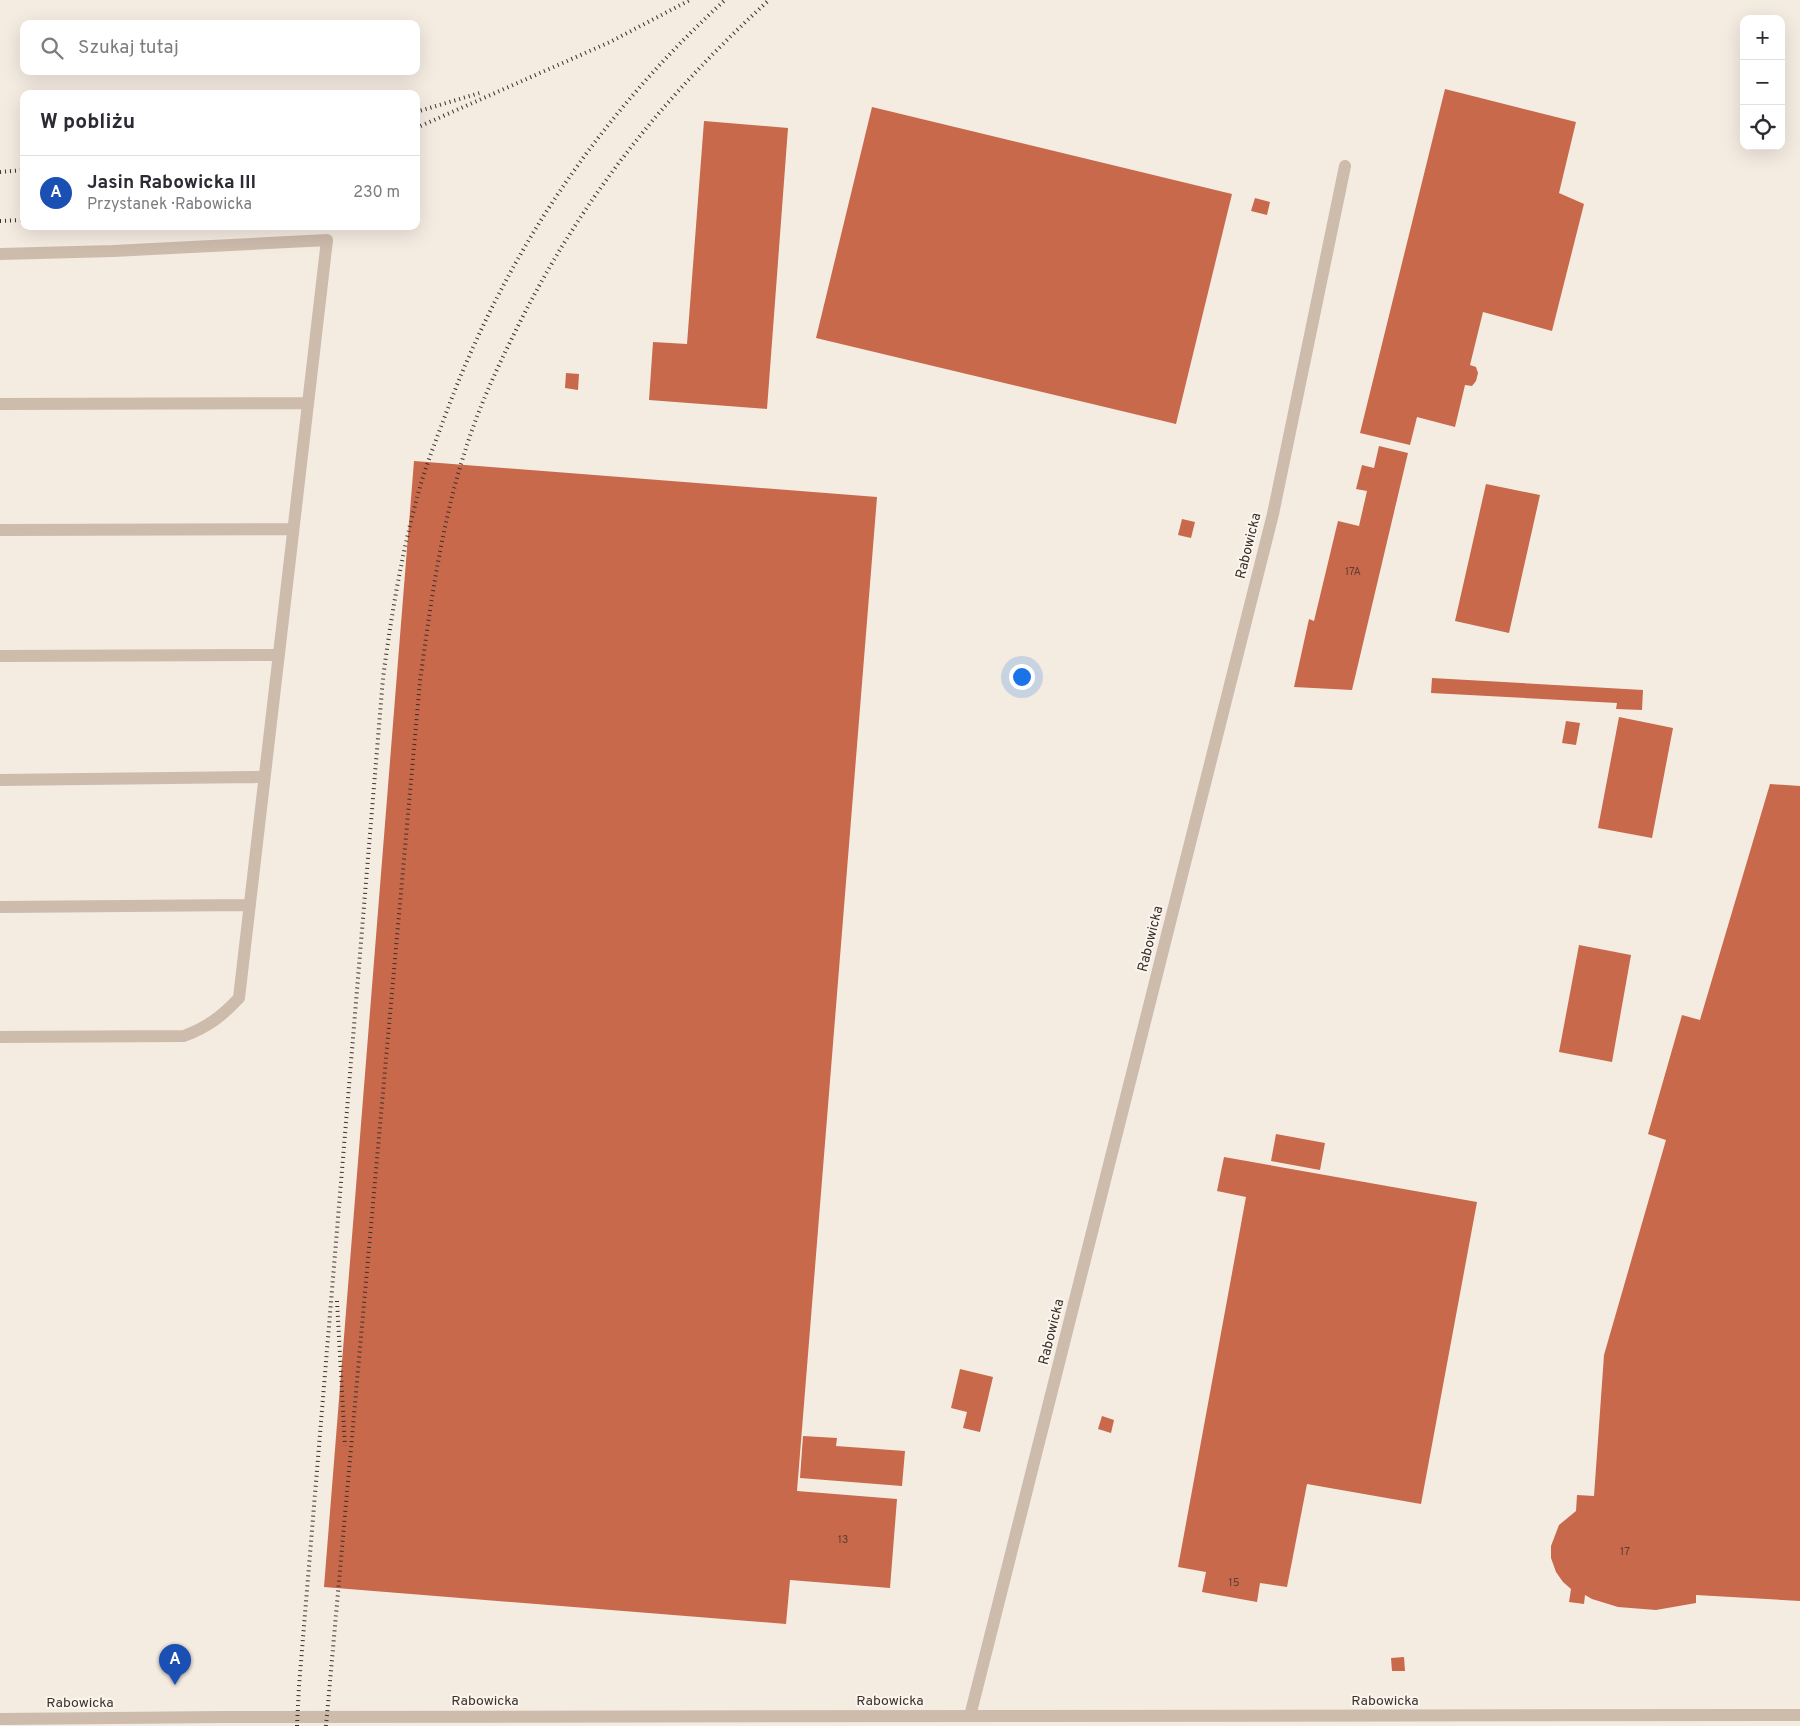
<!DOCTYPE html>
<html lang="pl">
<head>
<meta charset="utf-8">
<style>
	body { margin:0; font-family:Overpass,sans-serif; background:#f7f7f7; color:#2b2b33 }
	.controls { position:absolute; right:15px; top:15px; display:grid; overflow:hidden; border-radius:10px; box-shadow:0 5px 20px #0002 }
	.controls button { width:45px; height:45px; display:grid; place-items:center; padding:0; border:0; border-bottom:1px solid #e1e1e2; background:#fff; color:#2b2b33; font:25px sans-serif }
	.you { position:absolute; left:1021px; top:676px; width:18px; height:18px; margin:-12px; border:4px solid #fff; border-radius:50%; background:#1a73e8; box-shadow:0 0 0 8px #1a73e833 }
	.badge { display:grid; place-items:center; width:32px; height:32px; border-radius:50%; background:#1f5a5e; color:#fff; font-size:16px; font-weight:700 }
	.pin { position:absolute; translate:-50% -41px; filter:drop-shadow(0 1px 2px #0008) }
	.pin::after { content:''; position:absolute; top:26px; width:18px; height:15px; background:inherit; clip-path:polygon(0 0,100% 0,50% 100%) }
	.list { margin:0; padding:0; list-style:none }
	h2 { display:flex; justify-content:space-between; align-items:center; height:65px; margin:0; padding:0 20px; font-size:21px }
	h2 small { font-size:16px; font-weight:400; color:#7c7c81 }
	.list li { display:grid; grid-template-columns:32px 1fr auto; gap:15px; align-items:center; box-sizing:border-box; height:75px; padding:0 20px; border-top:1px solid #e1e1e2 }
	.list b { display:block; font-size:19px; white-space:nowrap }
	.list p { margin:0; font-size:16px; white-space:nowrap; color:#7c7c81 }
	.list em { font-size:16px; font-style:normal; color:#7c7c81 }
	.icon { flex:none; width:28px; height:28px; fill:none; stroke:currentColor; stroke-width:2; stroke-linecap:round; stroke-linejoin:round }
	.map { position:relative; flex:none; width:1800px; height:1726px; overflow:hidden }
	.search { position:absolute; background:#fff; box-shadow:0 5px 20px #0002; left:20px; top:20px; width:400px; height:55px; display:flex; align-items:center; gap:12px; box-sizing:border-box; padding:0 18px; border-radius:10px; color:#7c7c81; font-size:19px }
	.panel { position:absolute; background:#fff; box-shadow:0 5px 20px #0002; left:20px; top:90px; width:400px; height:140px; border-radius:10px }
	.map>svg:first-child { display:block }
	.building { fill:#c8694b }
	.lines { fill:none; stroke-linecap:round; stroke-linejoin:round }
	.service { stroke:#cdbbac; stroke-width:12 }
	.tertiary { stroke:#cdbbac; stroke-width:12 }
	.rail { stroke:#3b302b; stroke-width:4; stroke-dasharray:1 4; stroke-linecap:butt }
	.labels { text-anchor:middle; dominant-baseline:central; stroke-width:4; stroke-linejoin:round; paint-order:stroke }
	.number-label { font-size:11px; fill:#5e3e33 }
	.street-label { font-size:14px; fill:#3b302b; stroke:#fbf5ee }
</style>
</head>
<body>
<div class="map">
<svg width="1800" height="1726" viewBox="0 0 1800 1726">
	<rect width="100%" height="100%" fill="#f4ebe1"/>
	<path class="building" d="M1445,89L1576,122L1559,193L1584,204L1552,331L1483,312L1470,365L1476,367L1478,373L1476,381L1472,386L1465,385L1455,427L1417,417L1410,445L1360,433Z
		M872,107L1232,194L1176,424L816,338Z
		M704,121L788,128L767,409L649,400L653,342L687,344Z
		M1255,198L1270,202L1267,215L1251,211Z
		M566,373L579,374L578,390L565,388Z
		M1379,446L1408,453L1352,690L1294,687L1309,619L1314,621L1338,521L1359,526L1367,491L1356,489L1362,465L1374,468Z
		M414,461L877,497L797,1491L897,1499L890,1588L790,1580L786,1624L324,1587Z
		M1486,484L1540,495L1509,633L1455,621Z
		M1182,519L1195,522L1191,538L1178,535Z
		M1432,678L1643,690L1642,710L1616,709L1617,703L1431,693Z
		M1619,717L1673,728L1652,838L1598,828Z
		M1566,721L1580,723L1576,745L1562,743Z
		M1770,784L1800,786V1601L1696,1595V1603L1656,1610L1618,1607L1592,1599L1585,1595L1584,1604L1569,1602L1571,1589L1563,1582L1556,1572L1551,1558V1546L1559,1525L1576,1511L1577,1495L1594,1496L1604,1355L1666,1140L1648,1134L1682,1015L1700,1020Z
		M1579,945L1631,955L1612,1062L1559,1052Z
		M1276,1134L1325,1143L1320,1170L1271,1161Z
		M1224,1157L1477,1202L1421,1504L1307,1484L1287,1587L1260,1583L1257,1602L1202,1592L1206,1572L1178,1567L1246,1197L1217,1191Z
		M960,1369L993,1377L980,1432L963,1428L967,1412L951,1408Z
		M1102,1416L1114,1420L1111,1433L1098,1429Z
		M803,1436L837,1438L836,1446L905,1451L902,1486L800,1478Z
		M1404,1657L1405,1671H1392L1391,1658Z"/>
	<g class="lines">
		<path class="service" d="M0,254L113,251L327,240L239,998C222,1016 208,1027 184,1036L0,1037
			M0,404L308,403
			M0,530L293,529
			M0,656L279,655
			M0,780L264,777
			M0,907L250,905
			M970,1716L1273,514L1345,166"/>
		<path class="tertiary" d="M0,1719L224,1717L1800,1715"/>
		<path class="rail" d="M416,112L483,92
			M416,128L610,42L690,0
			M0,172L24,170
			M0,221L24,220
			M337,1301L345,1446
			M297,1726L299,1686L383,678C391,617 401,557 417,498C424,470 435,443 445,416C504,256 599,115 725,0
			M326,1726L420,681C431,601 442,519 468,442C481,402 499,364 518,326C582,198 663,97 769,0"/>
	</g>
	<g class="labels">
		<g class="number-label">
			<text x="1353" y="572">17A</text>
			<text x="843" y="1540">13</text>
			<text x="1625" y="1552">17</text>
			<text x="1234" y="1583">15</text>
		</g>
		<g class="street-label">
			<text transform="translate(1249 546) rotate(-76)">Rabowicka</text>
			<text transform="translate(1151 939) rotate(-76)">Rabowicka</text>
			<text transform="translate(1052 1332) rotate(-76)">Rabowicka</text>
			<text x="485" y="1701">Rabowicka</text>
			<text x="890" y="1701">Rabowicka</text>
			<text x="1385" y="1701">Rabowicka</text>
			<text x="80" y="1703">Rabowicka</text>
		</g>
	</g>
</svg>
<div class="controls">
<button>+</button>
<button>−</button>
<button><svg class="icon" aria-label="locate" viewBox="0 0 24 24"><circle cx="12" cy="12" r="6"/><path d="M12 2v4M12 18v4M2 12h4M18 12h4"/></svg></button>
</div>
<div class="you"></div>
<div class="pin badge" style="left:175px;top:1685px;background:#1a4fb4">A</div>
<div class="search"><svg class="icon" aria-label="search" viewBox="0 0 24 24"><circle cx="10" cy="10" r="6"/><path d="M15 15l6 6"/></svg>Szukaj tutaj</div>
<section class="panel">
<h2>W pobliżu<small></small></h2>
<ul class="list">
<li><span class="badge" style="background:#1a4fb4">A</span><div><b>Jasin Rabowicka III</b><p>Przystanek · Rabowicka</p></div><em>230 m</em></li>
</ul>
</section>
</div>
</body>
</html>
